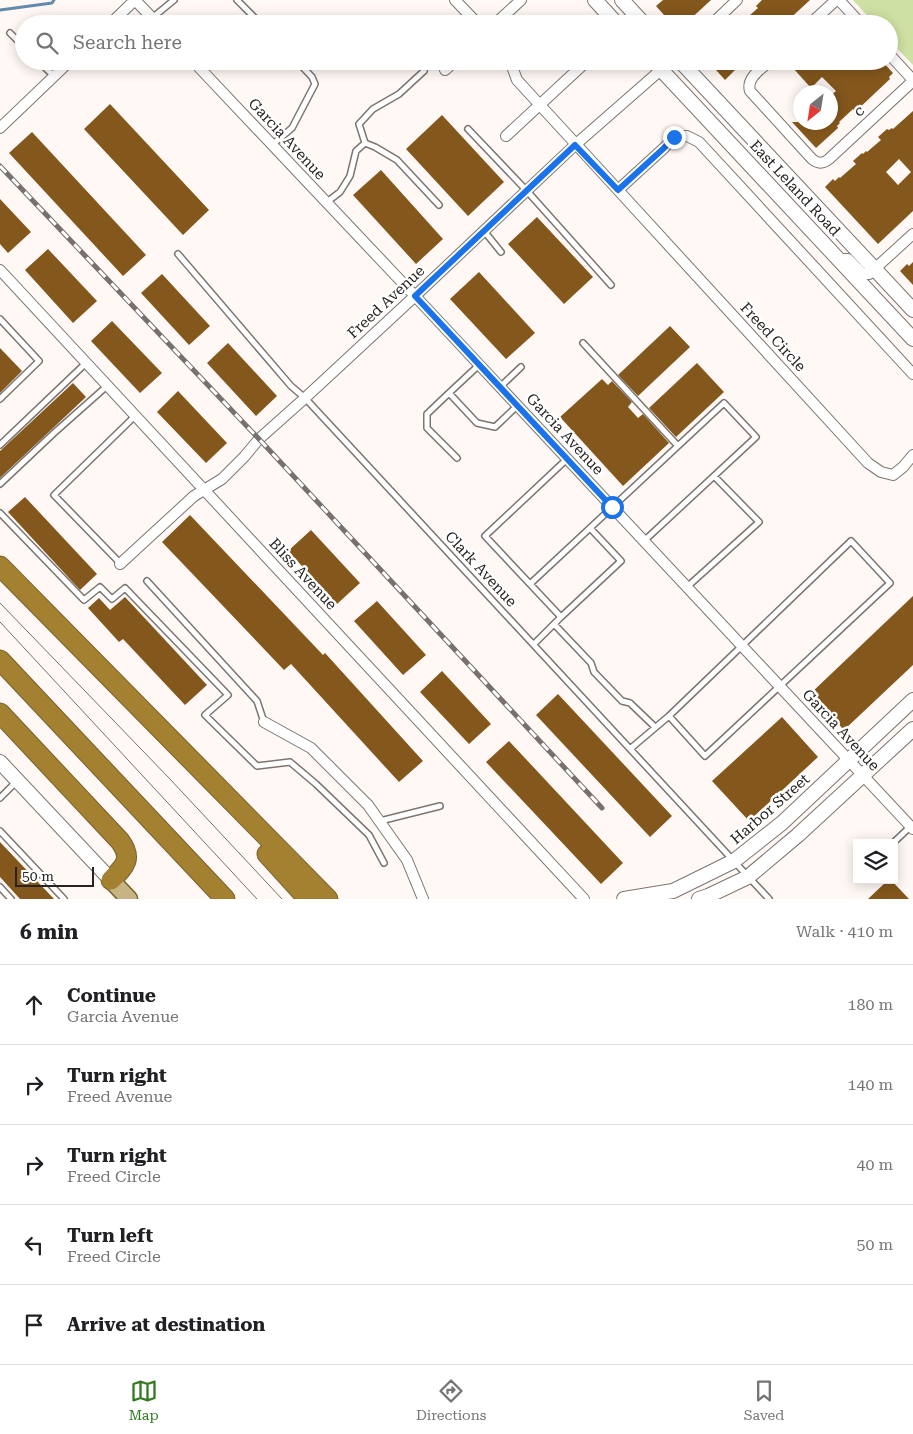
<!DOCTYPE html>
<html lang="en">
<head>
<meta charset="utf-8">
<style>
	body { margin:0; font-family:"Roboto Serif",serif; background:#f6f6f6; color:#202124 }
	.controls { position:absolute; right:15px; bottom:15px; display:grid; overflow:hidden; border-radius:0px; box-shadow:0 2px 12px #0003 }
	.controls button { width:45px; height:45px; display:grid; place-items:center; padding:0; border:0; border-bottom:1px solid #e0e0e0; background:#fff; color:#202124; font:25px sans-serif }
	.compass { position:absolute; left:793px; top:85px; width:45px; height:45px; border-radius:50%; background:#fff; box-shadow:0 2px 12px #0003; rotate:210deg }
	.scale { position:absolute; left:15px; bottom:12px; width:79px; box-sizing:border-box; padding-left:5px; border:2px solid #262321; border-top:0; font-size:14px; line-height:18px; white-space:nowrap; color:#262321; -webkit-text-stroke:4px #fff; paint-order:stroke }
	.stop { position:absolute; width:15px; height:15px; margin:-11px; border:4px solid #1a73e8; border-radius:50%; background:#fff }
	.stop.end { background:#1a73e8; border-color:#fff; box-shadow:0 1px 5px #0008 }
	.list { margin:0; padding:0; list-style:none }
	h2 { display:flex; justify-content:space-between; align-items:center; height:65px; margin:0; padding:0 20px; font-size:21px }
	h2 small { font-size:16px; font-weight:400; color:#757577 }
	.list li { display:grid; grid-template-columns:32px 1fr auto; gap:15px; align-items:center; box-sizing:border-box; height:80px; padding:0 20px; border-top:1px solid #e0e0e0 }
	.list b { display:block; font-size:19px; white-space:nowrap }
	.list p { margin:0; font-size:16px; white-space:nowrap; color:#757577 }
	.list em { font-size:16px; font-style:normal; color:#757577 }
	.icon { flex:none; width:28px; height:28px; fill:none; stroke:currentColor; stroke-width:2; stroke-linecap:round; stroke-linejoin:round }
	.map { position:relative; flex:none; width:913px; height:899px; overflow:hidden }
	.search { position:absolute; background:#fff; box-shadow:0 2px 12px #0003; left:15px; right:15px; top:15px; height:55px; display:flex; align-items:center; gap:12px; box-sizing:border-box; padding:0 18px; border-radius:28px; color:#757577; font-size:19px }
	.sheet { height:465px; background:#fff }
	nav { display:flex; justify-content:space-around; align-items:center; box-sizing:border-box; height:70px; border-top:1px solid #e0e0e0; background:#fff; font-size:14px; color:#757577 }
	nav a { display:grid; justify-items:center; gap:2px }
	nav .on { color:#337b20 }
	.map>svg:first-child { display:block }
	.green { fill:#cee1a2 }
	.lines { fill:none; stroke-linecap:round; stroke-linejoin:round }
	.stream { stroke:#618aac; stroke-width:3 }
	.building { fill:#84571c; fill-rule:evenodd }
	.lane-casing { stroke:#7c7571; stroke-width:8 }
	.street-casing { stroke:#7c7571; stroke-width:12 }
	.secondary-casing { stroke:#7c7571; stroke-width:16 }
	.primary-casing { stroke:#78602b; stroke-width:19 }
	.highway-casing { stroke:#78602b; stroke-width:21 }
	.lane { stroke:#fff; stroke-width:5 }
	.street { stroke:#fff; stroke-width:10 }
	.secondary { stroke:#fff; stroke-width:14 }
	.primary { stroke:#c8b383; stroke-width:16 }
	.highway { stroke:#a48131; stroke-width:19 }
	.tram { stroke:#76716f; stroke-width:1 }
	.rail-casing { stroke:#76716f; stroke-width:5 }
	.rail { stroke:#fff; stroke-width:3; stroke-dasharray:9; stroke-linecap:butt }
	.route { stroke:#1a73e8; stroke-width:6 }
	.labels { text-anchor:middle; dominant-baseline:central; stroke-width:5; stroke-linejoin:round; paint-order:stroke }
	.street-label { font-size:15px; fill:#262321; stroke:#fff }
</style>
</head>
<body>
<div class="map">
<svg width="913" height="899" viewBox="0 0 913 899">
	<rect width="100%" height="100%" fill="#fff8f4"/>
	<path class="green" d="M853,0H913V65L889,40V24H875Z"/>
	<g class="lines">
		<path class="stream" d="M0,10L52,3L54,0"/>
	</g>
	<path class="building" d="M663,0H711L685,24H672L656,6Z
		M762,0H810L784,24H740L758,8L756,6Z
		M708,61H744L725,80Z
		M800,61H882L893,73L889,77L890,79L855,112L853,109L839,122L840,123L837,126L838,128L816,148L792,122H830V113L833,115L835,113L830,108V96L836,91L822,77L811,88L793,68Z
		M110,104L209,210L183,235L84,129Z
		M913,111V211L878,244L825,187L833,179L835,181L839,177L840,178L856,164L853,161L862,153L863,154L866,151L867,152L881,140L878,137L887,129L889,130L892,128L893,129ZM899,159L911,172L898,185L886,172Z
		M442,115L504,182L468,216L406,149Z
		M32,132L146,255L123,276L9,153Z
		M381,170L443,239L416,264L353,195Z
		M0,199L31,232L8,253L0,244Z
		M537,217L593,277L564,304L508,244Z
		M48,249L97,301L73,323L25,270Z
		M913,262V285L900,271L907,264L909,266Z
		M479,272L535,333L506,359L450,299Z
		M162,274L210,326L189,345L141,293Z
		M112,321L162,373L140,393L91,341Z
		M670,326L690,347L638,396L618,375Z
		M228,343L277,396L256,416L207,363Z
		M0,348L22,371L0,393Z
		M697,363L724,392L676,437L649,408Z
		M602,379L608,385L612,381L632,402L628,407L638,418L643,414L669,443L623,486L560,417Z
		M73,383L86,397L0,478V451Z
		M178,391L227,443L206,463L157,412Z
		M25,497L97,574L80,590L8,512Z
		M190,515L323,655L325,653L423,761L399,782L291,664L284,670L162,542Z
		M311,530L360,583L337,604L288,551Z
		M913,596V665L844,730L810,694Z
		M125,597L207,685L185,705L123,639L119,642L88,608L99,598L110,610Z
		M377,601L426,655L403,675L354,621Z
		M442,671L491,724L469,744L420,692Z
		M558,694L672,816L650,837L536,715Z
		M782,717L818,757L749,821L712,781Z
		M509,741L623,863L601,884L486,762Z
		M0,842L54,899H20L0,877Z
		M888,880H891L909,899H868Z"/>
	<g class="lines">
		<defs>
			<path id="lane" d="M237,0L261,24
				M152,18L174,0
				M10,33L24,47
				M38,61L54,76
				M468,129L527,191L611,285
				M365,143L359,124L373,109L399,94L424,71
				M272,145L292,128L315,84L312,77L297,61
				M327,202L340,192L350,176L356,151L365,143L375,147L397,160L439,205
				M484,231L501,252
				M178,254L291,386L305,398L769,899
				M0,319L39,361L0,399
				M583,343L678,446
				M479,365L449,393L477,423L495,427L517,406
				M500,387L521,367
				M449,393L427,414V428L457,458
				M0,445L86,363
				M0,484L54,433L107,386
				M0,513L84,600L100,587L112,599L125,588L228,695L205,715L257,766L290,762L316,784L369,835L384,863
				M590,528L621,561L561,617L530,584L724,403L756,437L644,541
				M120,563L54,495L135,416
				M147,581L257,701L264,722
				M530,584L485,536L567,459
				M687,587L759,522L714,476
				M554,624L591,663L594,672L622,701L630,703L655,727
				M534,644L561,617
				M630,749L669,716L851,541L890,583L705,756L669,716
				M0,798L17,781
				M380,821L440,806
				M0,831L64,899
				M893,843L910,827
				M0,887L11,899"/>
			<path id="street" d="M135,0L158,24
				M455,0L478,24
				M839,0L861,24
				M110,24L135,0
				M495,24L521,0
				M712,24L737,0
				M810,24L836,0
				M889,54L913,80
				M193,61L415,296L913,829
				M510,61L517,80L618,190
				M770,61C761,69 746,78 750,91L812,159C818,164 823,164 829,159L913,81
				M445,70L455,61
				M0,128L70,61
				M506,136L587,61
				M839,259H848L862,273L865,274H869L913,234
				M0,270L584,899
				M913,374L699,142L687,136L674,137L664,148L618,190L868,463L881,472L893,475L903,467L913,455
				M120,564L194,496L222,479L244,457L259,439L305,398L415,296L575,145L671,61
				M264,722L311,748L368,805L407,860L423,899"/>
			<path id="secondary" d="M595,0L617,24
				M622,0L644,24
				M653,61L913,339
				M680,61L913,310
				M0,762L111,880
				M624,899L673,891L734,861L782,823L913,700
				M699,899L708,896L748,877L798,835L913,729"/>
			<path id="primary" d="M111,880L129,899"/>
			<path id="highway" d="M0,566L328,899
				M0,660L225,899
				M0,713L120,841C133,859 125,866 111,880
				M267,854L308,899"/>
		</defs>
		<use href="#lane" class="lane-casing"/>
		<use href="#street" class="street-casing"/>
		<use href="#secondary" class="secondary-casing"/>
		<use href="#primary" class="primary-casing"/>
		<use href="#highway" class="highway-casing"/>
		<use href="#lane" class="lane"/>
		<use href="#street" class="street"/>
		<use href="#secondary" class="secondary"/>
		<use href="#primary" class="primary"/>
		<use href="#highway" class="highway"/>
		<path class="tram" d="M0,603L169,778L282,899
			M0,622L257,899"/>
		<defs>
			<path id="rail" d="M0,166L259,439L602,808"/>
		</defs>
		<use href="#rail" class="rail-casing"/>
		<use href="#rail" class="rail"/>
	</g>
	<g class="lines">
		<path class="route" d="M612,507L415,296L575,145L618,190L664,148L674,137"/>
	</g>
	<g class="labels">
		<g class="street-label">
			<text transform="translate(859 111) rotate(-43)">c</text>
			<text transform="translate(287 139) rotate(47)">Garcia Avenue</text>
			<text transform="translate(795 188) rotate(47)">East Leland Road</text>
			<text transform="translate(386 302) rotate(-43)">Freed Avenue</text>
			<text transform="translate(773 337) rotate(47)">Freed Circle</text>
			<text transform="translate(565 434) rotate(47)">Garcia Avenue</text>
			<text transform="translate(481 569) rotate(47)">Clark Avenue</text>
			<text transform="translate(303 574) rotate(47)">Bliss Avenue</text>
			<text transform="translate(841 730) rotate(47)">Garcia Avenue</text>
			<text transform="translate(770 809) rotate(-41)">Harbor Street</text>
		</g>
	</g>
</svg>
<div class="controls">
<button><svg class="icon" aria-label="layers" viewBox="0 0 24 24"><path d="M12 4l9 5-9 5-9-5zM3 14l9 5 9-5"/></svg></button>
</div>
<svg class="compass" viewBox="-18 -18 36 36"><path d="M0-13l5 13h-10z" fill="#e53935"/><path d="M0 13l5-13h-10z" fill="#757577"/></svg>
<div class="scale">50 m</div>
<div class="stop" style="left:612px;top:507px"></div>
<div class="stop end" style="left:674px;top:137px"></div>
<div class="search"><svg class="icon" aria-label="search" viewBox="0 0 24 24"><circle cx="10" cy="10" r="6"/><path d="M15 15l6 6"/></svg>Search here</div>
</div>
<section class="sheet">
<h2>6 min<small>Walk · 410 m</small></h2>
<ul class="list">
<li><svg class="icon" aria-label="ahead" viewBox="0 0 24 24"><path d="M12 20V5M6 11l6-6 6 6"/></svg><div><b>Continue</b><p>Garcia Avenue</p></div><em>180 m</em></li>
<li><svg class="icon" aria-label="right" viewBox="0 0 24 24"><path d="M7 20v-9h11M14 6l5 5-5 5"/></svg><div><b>Turn right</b><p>Freed Avenue</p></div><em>140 m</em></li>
<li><svg class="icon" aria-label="right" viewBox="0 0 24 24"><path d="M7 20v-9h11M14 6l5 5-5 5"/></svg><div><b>Turn right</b><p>Freed Circle</p></div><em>40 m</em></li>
<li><svg class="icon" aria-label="left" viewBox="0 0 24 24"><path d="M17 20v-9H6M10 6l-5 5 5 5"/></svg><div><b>Turn left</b><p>Freed Circle</p></div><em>50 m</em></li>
<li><svg class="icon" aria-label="arrive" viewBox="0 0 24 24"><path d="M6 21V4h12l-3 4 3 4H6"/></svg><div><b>Arrive at destination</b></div></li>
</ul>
</section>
<nav>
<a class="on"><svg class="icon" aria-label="map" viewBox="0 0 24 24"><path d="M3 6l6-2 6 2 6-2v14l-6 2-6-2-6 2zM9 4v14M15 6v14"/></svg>Map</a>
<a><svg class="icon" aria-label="directions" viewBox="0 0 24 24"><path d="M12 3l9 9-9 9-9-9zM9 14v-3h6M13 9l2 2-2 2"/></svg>Directions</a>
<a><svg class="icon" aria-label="saved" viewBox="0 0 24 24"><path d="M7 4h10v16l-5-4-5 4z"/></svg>Saved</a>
</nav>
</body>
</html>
